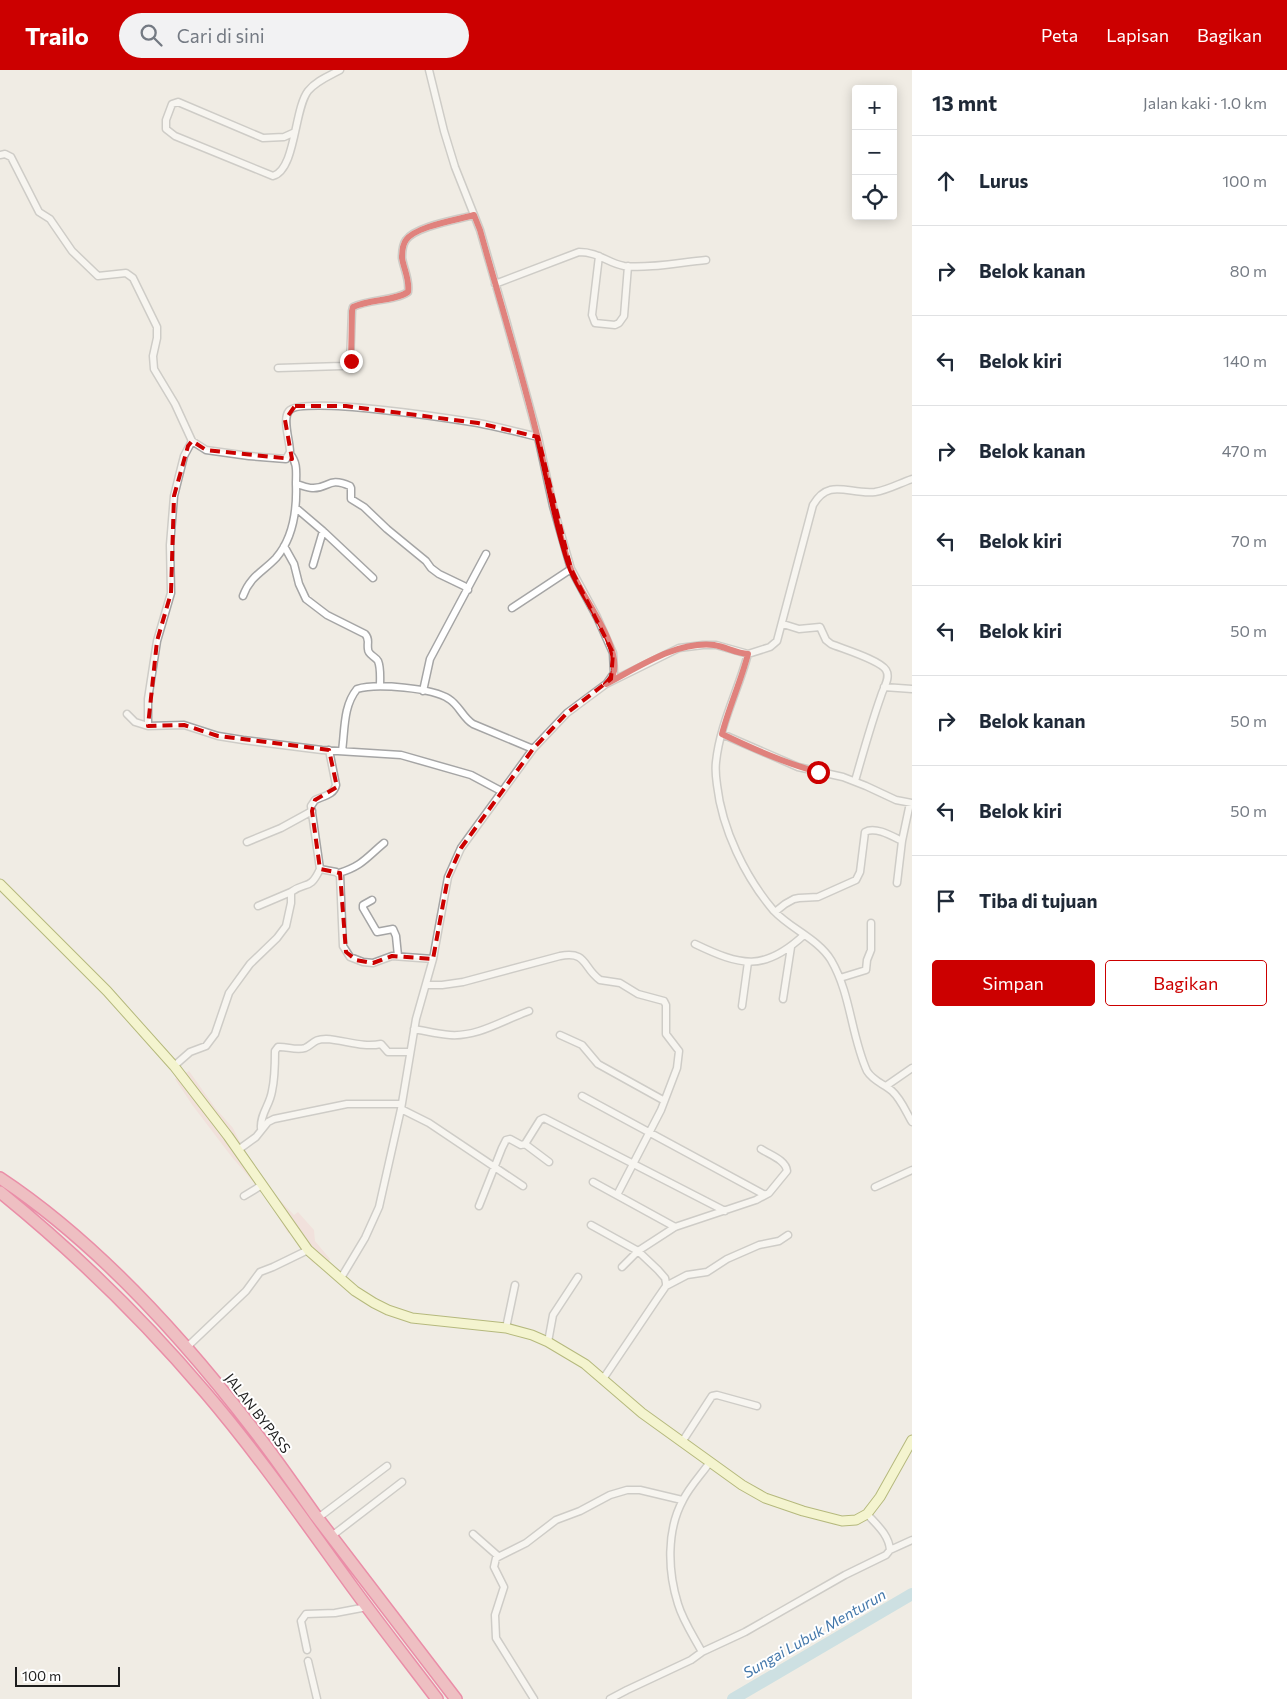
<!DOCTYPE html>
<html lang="id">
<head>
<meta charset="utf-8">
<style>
	body { margin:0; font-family:Commissioner,sans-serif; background:#f2f2f3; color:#1f2937 }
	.controls { position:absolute; right:15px; top:15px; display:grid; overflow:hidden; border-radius:5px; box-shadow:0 2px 12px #0003 }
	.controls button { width:45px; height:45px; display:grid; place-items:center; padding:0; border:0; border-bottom:1px solid #e0e1e3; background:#fff; color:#1f2937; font:25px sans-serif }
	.scale { position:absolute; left:15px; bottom:12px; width:105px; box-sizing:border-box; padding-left:5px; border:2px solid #1e1e1e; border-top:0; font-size:14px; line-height:18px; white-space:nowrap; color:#1e1e1e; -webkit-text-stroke:4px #fff; paint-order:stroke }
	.stop { position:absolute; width:15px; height:15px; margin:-11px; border:4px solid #c00; border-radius:50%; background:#fff }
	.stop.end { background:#c00; border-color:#fff; box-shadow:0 1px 5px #0008 }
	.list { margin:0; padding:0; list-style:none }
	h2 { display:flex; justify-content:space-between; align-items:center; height:65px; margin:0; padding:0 20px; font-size:21px }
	h2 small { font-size:16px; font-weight:400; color:#747a83 }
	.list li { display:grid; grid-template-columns:32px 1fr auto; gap:15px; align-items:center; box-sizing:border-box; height:90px; padding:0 20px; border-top:1px solid #e0e1e3 }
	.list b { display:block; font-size:19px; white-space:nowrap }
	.list em { font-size:16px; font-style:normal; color:#747a83 }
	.actions { display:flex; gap:10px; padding:15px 20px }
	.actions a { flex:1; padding:11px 0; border:1px solid #c00; border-radius:5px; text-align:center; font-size:18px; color:#c00 }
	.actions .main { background:#c00; color:#fff }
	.icon { flex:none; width:28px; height:28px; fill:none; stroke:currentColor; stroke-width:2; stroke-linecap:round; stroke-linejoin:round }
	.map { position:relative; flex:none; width:912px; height:1629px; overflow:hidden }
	header { display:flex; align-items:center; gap:30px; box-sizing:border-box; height:70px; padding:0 25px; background:#c00; color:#fff }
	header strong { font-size:24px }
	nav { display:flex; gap:28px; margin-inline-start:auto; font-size:18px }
	.search { width:350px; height:45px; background:#f2f2f3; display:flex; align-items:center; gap:12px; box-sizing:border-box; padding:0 18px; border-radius:28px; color:#747a83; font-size:19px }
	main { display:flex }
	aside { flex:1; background:#fff }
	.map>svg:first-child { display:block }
	.commercial { fill:#f1d3d2 }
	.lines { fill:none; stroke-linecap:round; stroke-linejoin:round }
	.river { stroke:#a2d1df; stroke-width:12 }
	.street-casing { stroke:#a5a5a5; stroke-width:9 }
	.secondary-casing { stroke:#6d7a00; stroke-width:11 }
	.highway-casing { stroke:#e21c60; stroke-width:14 }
	.street { stroke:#fff; stroke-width:6 }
	.secondary { stroke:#f9fcb5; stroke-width:9 }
	.highway { stroke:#eb879a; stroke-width:11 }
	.route { stroke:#c00; stroke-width:6 }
	.marked { fill:none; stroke:#c00; stroke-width:4; stroke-dasharray:10 6; stroke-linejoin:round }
	.labels { text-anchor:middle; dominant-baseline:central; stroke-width:4; stroke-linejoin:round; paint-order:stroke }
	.street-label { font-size:14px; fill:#1e1e1e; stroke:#fff }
	.water-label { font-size:15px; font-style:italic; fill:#4377aa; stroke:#fff }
</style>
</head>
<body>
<header>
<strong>Trailo</strong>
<div class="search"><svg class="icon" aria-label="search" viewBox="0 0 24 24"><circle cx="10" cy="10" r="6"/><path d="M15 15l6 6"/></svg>Cari di sini</div>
<nav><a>Peta</a><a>Lapisan</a><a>Bagikan</a></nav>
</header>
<main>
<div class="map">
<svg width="912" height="1629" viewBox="0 0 912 1629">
	<rect width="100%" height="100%" fill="#f0ece4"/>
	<path class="commercial" d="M189,1001L216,1039L233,1058L243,1078L276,1126L294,1145L298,1142L314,1160L315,1171L330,1189L325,1199L312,1192L294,1165L288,1163L267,1128L231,1086L193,1036L175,1009Z"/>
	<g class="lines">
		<path class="river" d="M733,1629L912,1524"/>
		<defs>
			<path id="street" d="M429,0L444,61L455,97L480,160L506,250L538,367L553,436L571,499L597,547L613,583L614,603L607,613
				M295,62L284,67L263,68L178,32L172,34L166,50V59L175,66L273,106C296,99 294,39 308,21C316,11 329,6 340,0
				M0,85L5,84L11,87L39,142L50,149L72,181L98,206L126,203L133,208L157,257V268L153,286L154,299L175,334L192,371L206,380L249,386L286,389L290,382C290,371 282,349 289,341C300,325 453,349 478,353C498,357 518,362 538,367
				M599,186L592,245L595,253L615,255L619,253L624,246L628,196
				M495,214L579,182C599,182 607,193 624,196C648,199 682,192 706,190
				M278,298L342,296L350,293L352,241L353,237C369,229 395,231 408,222C410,210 404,200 402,188C402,182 403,174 406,170C416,156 457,150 474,145
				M296,414C301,415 307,418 312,418C329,419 328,406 350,416L351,418V429L364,437L387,459L426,491L431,498L439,504L464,516L468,520
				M296,438L323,461L373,508
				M284,476L294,494L299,514L306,529L327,545L365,564C370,569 367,572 368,579C368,585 375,586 378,591C381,598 380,609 380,616
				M313,495L323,461
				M243,526C250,506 264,501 276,488C294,467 297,439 296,414C296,403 298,393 290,384
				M512,538L571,499
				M783,554L799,559L820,557L826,570L831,574C843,579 880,590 886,600C891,608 883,618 881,626C871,654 863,683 855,711
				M748,584C738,621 720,654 716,692C715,700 716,708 717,715C722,759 745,807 774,841C791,859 818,869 831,890C851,924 851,966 867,1001C873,1011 884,1014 892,1021C901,1029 906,1042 912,1052
				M884,617L912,619
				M423,621L430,589L486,484
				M127,644L135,652L148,656L184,655L218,666L243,670L322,680L401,685L471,705L501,721
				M148,656V629L157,571L171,523L170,475L174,426L184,386L192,371
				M722,664L798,697L843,707L866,716L896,730L912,733
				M342,681C345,660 343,636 357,619C376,613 433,618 449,629C459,635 463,648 473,654L533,679
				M247,772L281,758L312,741
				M320,799L336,802L340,805L343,876L350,887L363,892L373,893L392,886L433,889
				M339,803C362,796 366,788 384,773
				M897,813L902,771L910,733
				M372,830L363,835V838L377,862L393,859L396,866L398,886
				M258,836L291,822
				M775,842L785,834L794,829L799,828L818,827L856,810L860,802L865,762C875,756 892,766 902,771
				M695,874C741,896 764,902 804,865
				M840,908L866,900L867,890L871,880V853
				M427,915H442L463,912L560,886C588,881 582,897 600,910L620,913L638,924L664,931L666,935V964L679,981L677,998L661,1040L617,1125
				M783,929L791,877
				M742,936L748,892
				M414,959C426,961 438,964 450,965C478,967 503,950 529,941
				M560,965L582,975L598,994L663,1030
				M174,996L190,982L206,976L215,964L229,923L234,916L250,894L277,868L286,856L291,833V822C306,811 310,821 320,799L311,736L315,730C323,726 334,725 336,715L329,680
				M886,1016L912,998
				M582,1026L765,1125
				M401,1039L429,1053L523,1116
				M261,1058C260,1044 270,1035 272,1021C275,1008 275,995 275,981L278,977C286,976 296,981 305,978C314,974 313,969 326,969C345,970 362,978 381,974L388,982H410
				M525,1074L549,1092
				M238,1080L256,1067L268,1052L274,1049L347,1034H401
				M593,1112L675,1157
				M875,1117L912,1100
				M244,1126L262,1115
				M479,1136L502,1078L506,1070L510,1069L521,1075L525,1074L540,1050L544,1048L725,1141
				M591,1155L638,1181L658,1200L665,1208L666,1213V1216L657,1229L603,1309
				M622,1197L638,1181L675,1157L756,1130L769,1123L787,1101C786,1090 770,1085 761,1079
				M341,1208L365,1168L379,1137L401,1039L416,949L433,889L448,807L461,778L533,679L567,643L606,614L679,578L703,575H716L748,584L770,577L777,571L813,435C829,407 849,425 875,422C888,420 900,413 912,409
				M666,1216L687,1205L707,1202L727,1189L759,1175L779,1171L788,1165
				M506,1258L515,1215
				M548,1272L553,1245L578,1207
				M186,1278L246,1221L260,1202L273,1197L308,1180
				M682,1372L712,1326L717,1325L757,1336
				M318,1448L387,1396
				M473,1464L498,1486
				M333,1465L402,1412
				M890,1480L912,1470
				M307,1580L301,1551L306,1544L335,1543L367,1537
				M702,1582C694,1567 683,1551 678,1534C668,1502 666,1461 683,1430C690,1416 701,1405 710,1392
				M308,1591L317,1629
				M534,1629L496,1568L495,1545L504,1517L494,1497L496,1488L526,1473L556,1450L580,1441L610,1425L627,1420H640L682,1430
				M610,1629L627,1620L691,1590L702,1582L745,1562L845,1505L886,1485L890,1480C889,1465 877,1455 867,1444"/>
			<path id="secondary" d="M0,814L107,921L174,996L228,1066L308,1180L355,1221L374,1233L388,1240L412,1248L506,1258L532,1265L548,1272L585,1294L642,1343L742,1415L765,1428L803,1441L842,1451L856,1450L867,1444L880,1427L912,1370"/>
			<path id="highway" d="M0,1108C98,1173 185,1270 256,1363C277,1390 296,1418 316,1446C362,1507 409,1568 456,1629
				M0,1122C74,1182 143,1249 205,1322C258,1384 305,1452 353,1518C380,1555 409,1592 437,1629"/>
		</defs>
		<use href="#street" class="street-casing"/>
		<use href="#secondary" class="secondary-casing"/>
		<use href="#highway" class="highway-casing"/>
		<use href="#street" class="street"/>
		<use href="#secondary" class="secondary"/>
		<use href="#highway" class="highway"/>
	</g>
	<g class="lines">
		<path class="route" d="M351,291L352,241L353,237C369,229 395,231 408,222C410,210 404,200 402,188C402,182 403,174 406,170C416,156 457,150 474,145L480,160C499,228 520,296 537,365C548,409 555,454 570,497C580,525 619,571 614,601C613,606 610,610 606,614C639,597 676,571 714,575C726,577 736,583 748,584C741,611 729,637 722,664C753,679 784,693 818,702"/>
	</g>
	<path d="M0 0H912V1629H0ZM295,336H346L478,353L538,367L571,499L613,583L611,609L567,643L533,679L461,778L448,807L433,889L392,886L373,893L356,890L346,882L340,803L320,799L312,741L315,730L337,717L329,680L218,666L184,655L148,656L157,571L171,523L174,426L188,376L192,371L206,380L292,389L285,350Z" fill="#f0ece4" fill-opacity=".55" fill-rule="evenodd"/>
	<path class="marked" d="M295,336H346L478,353L538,367L571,499L613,583L611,609L567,643L533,679L461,778L448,807L433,889L392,886L373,893L356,890L346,882L340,803L320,799L312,741L315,730L337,717L329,680L218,666L184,655L148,656L157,571L171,523L174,426L188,376L192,371L206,380L292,389L285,350Z"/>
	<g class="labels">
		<g class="street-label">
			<text transform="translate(258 1343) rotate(52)">JALAN BYPASS</text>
		</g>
		<g class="water-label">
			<text transform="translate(814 1563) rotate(-30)">Sungai Lubuk Menturun</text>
		</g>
	</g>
</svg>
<div class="controls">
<button>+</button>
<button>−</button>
<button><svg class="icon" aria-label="locate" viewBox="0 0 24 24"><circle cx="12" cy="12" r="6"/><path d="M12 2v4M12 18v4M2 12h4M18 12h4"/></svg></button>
</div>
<div class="scale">100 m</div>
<div class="stop" style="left:818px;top:702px"></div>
<div class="stop end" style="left:351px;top:291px"></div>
</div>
<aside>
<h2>13 mnt<small>Jalan kaki · 1.0 km</small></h2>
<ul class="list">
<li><svg class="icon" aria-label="ahead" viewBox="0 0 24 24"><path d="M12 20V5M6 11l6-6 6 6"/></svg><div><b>Lurus</b></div><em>100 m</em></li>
<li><svg class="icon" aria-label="right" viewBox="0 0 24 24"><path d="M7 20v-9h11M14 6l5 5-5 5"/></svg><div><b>Belok kanan</b></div><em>80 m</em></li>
<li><svg class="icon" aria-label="left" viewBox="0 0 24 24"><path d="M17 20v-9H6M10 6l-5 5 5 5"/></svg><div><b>Belok kiri</b></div><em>140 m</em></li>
<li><svg class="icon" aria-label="right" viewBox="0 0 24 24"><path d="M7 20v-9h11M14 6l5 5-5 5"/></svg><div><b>Belok kanan</b></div><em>470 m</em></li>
<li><svg class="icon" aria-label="left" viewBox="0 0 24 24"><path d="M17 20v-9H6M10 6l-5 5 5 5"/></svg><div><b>Belok kiri</b></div><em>70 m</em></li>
<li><svg class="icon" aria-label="left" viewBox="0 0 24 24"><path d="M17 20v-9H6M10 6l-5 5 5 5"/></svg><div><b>Belok kiri</b></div><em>50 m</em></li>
<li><svg class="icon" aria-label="right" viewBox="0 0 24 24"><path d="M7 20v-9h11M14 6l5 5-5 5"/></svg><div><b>Belok kanan</b></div><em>50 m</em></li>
<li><svg class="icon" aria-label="left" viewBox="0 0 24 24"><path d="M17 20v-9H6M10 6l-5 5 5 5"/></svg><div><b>Belok kiri</b></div><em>50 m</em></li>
<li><svg class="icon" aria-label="arrive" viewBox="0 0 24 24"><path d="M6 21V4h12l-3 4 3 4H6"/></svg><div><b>Tiba di tujuan</b></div></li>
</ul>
<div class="actions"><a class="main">Simpan</a><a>Bagikan</a></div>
</aside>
</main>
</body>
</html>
